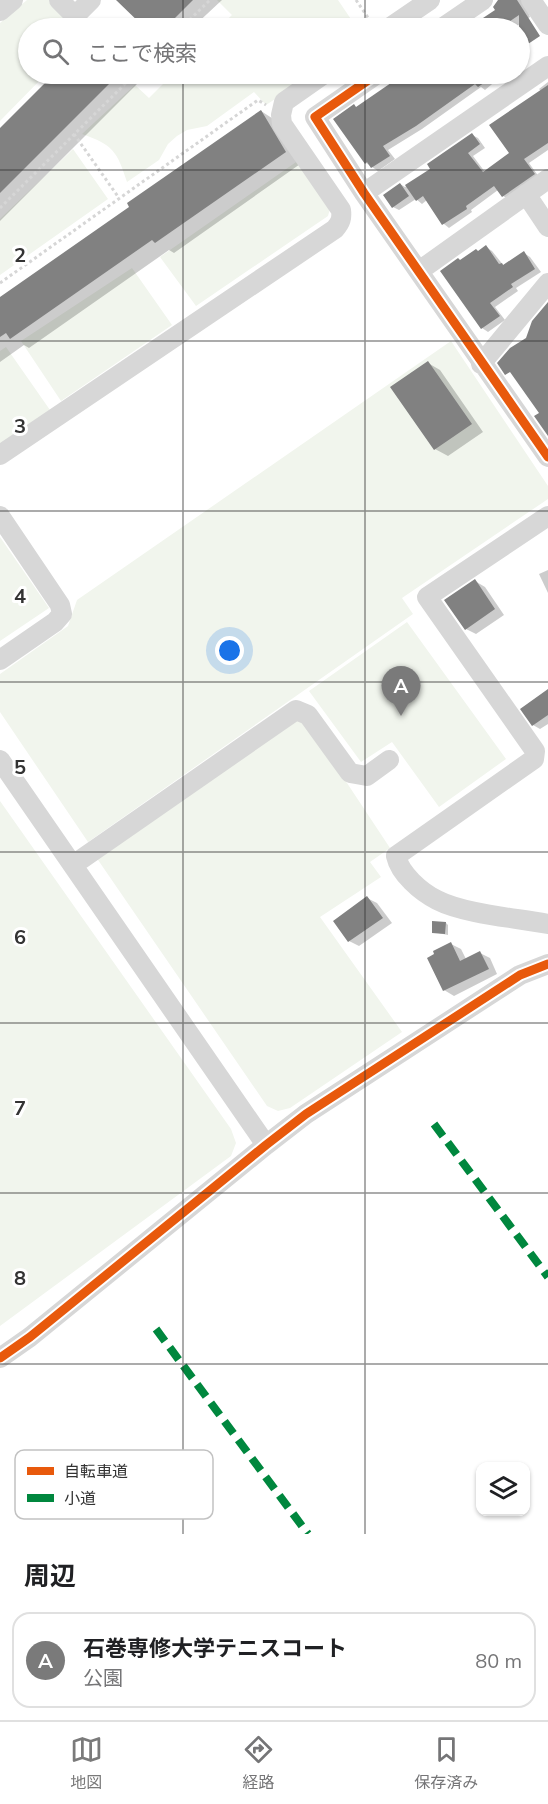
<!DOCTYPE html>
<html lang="ja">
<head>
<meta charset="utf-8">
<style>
	body { margin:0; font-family:Mulish,"Noto Sans JP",sans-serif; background:#f2f2f2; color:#202124 }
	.controls { position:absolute; right:18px; bottom:18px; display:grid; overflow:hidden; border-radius:12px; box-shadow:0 2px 4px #0004 }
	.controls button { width:54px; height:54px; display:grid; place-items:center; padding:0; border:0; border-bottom:2px solid #e0e0e0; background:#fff; color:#202124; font:30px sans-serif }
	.you { position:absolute; left:230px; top:651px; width:21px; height:21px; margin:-15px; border:4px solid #fff; border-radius:50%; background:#1a73e8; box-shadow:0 0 0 9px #1a73e833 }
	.badge { display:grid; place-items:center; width:39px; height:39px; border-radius:50%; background:#7a7a7a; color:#fff; font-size:20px; font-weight:700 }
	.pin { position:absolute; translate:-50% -50px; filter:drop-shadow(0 2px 3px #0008) }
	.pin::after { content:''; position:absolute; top:32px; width:21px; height:18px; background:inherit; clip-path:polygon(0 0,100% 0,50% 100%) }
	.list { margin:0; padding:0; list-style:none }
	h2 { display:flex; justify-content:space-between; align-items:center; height:78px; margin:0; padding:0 24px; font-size:26px }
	h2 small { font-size:20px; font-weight:400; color:#757577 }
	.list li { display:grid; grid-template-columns:39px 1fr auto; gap:18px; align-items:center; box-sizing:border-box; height:96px; margin:0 12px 12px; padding:0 12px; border:2px solid #e0e0e0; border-radius:18px }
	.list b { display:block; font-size:22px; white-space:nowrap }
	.list p { margin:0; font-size:20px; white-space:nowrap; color:#757577 }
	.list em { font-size:20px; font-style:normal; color:#757577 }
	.icon { flex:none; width:33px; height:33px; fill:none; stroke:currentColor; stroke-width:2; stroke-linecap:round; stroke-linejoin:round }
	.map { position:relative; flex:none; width:548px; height:1534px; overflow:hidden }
	.search { position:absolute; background:#fff; box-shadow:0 2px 4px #0004; left:18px; right:18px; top:18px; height:66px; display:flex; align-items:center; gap:15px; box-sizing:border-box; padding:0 21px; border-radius:33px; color:#757577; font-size:22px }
	.sheet { height:186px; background:#fff }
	nav { display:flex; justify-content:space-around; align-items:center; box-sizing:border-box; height:84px; border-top:2px solid #e0e0e0; background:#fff; font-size:16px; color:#757577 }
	nav a { display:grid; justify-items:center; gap:3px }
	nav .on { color:#7a7a7a }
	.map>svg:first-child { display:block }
	.green { fill:#f1f5ed }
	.shadow { fill:#0003 }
	.building { fill:#818181 }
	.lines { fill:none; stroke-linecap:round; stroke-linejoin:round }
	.path { stroke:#d6d6d6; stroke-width:3; stroke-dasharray:3 3; stroke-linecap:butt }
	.minor { stroke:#d7d7d7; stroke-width:20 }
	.quiet { stroke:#00873e; stroke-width:8; stroke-dasharray:15 8; stroke-linecap:butt }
	.cycleway-casing { stroke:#fff; stroke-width:13 }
	.cycleway { stroke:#e8590c; stroke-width:9 }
	.grid { fill:none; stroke:#333; stroke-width:1.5; stroke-opacity:0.55 }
	.key { fill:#fff; stroke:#c2c2c2; stroke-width:1.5 }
	.key-label { font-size:16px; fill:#333 }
	.grid-label { font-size:20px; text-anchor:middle; font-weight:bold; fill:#333; stroke:#fff; stroke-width:6; stroke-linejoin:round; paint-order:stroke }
</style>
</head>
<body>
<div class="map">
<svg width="548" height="1534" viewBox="0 0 548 1534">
	<rect width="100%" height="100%" fill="#fff"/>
	<path class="green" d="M27,0H51L79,28H28V74H46L0,121V23Z
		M217,0H338L357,28H218L232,15Z
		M173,74H313L266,105L254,92L207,126L187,130L177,136L168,144L159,160L127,182C117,151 113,145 82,134L135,85L149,98Z
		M73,149L108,199L0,275V219Z
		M299,160L331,205L328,216L196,306L160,257Z
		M132,268L172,325L61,401L21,341Z
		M451,341L548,486V499L402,598L413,614L88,842L0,712V674L68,626L77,600Z
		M6,347L50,410L0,445V351Z
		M0,537L49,608L0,641Z
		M407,622L506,759L439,807L392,742L361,762L309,691Z
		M291,720L306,721L390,848L370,862L381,877L320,917L402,1032L290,1108L278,1111L267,1106L96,857Z
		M0,801L231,1129L236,1143L231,1156L0,1326Z"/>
	<path class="shadow" d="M118,0H222L192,28H147Z
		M501,0H527L525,4L530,17L514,28H479L497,10Z
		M56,74L146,75L0,221V130Z
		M406,74H504L485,90L481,87L422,129L388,150L395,159L378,171L366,163L357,108Z
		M548,82V150L529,163L539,177L509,199L503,196L498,190L471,210L472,212L449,228L444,224L427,200L422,204L416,199L399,210L393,207L400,184L405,187L432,169L472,135L478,138L485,148L473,156L485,172L511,153L541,91L539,89Z
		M261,111L278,122L303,162L174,253L169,250L29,348L24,345L0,362V299L131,207Z
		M486,247L492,251L504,266L524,253L530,257L541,272L516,288L518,291L495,307L505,320L488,332L482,328L462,261Z
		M428,363L440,370L483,432L448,456L435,449Z
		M548,570V593L539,574Z
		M475,581L485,587L504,615L476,634L466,629Z
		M548,695V724L540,729L533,725Z
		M367,898L377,903L392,923L359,946L349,941Z
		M446,923L448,925V935L433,932Z
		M451,944L461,949L466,959L480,953L490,958L497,974L454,996L444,990L436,955Z"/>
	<path class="building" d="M116,0H193L165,28H145Z
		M498,0H517L540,36L519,50V15L500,28H468L495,10L493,7Z
		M54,74H119L0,193V128Z
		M404,74H497L478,87L475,84L416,126L383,146L390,156L371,168L367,162L365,164L333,119L354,104L356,107Z
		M548,85V143L524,159L535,174L502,197L494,186L466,206L467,209L442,225L423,196L416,201L405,185L430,169L427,164L472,133L480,144L468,153L483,172L509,153L489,125Z
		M261,110L286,152L155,243L152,240L10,339L6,333L0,337V297L129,207L127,203Z
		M400,183L409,196L392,208L383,195Z
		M486,245L499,264L502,263L503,265L524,251L535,269L511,284L513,287L490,303L500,316L481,329L440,271L458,258L460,260L476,249L478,251Z
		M548,302V436L534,416L539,413L510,372L505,375L497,363L510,348L526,338L532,321Z
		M428,361L472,424L434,450L390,387Z
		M475,579L495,609L465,630L444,600Z
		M548,689V715L532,726L520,709Z
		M367,896L383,918L348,942L333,921Z
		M432,921L446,922L445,934L432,933Z
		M451,942L460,961L480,951L489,969L443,991L427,958L434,954L433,951Z"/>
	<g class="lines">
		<path class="path" d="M356,0L373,25
			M181,28L210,0
			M74,134L119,198
			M0,208L135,74
			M0,283L258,100L266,105"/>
		<path class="minor" d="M59,0L75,16L91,0
			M531,0L548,25
			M0,11L13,0
			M389,28L430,0
			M442,28L483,0
			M377,74L315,117L364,193L548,457
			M364,193L548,66
			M526,194L548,227
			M419,271L548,179
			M481,364L548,283
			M0,455L335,229C341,222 342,218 341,210L282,124L281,115L284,102L324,74
			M0,516L60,605L62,614L55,622L0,660
			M548,516L427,597L535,751L534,759L396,856C400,874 421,892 437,900C464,914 517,918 548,924
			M0,760L266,1145
			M73,865L296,710L308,715L350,773L367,776L389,760
			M0,1358L30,1337L266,1145L306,1114L520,975L548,964"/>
		<path class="quiet" d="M434,1124L548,1277
			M156,1329L308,1534"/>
		<defs>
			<path id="cycleway" d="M377,74L315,117L364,193L548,457
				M0,1358L30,1337L266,1145L306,1114L520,975L548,964"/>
		</defs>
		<use href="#cycleway" class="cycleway-casing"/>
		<use href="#cycleway" class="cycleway"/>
	</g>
	<path class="grid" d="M183,0V28M365,0V28M183,74V1534M365,74V1534M0,170H548M0,341H548M0,511H548M0,682H548M0,852H548M0,1023H548M0,1193H548M0,1364H548"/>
	<rect x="15" y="1450" width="198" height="69" rx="9" class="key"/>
	<rect x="27" y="1467" width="27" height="8" fill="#e8590c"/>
	<rect x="27" y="1494" width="27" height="8" fill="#00873e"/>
	<g class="key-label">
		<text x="64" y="1477">自転車道</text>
		<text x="64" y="1504">小道</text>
	</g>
	<g class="grid-label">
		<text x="20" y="262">2</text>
		<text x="20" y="433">3</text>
		<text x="20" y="603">4</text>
		<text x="20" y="774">5</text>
		<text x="20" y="944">6</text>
		<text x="20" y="1115">7</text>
		<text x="20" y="1285">8</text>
	</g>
</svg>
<div class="controls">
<button><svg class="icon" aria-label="layers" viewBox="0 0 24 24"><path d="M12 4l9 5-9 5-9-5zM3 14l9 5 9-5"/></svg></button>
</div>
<div class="you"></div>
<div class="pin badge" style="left:401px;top:716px">A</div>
<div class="search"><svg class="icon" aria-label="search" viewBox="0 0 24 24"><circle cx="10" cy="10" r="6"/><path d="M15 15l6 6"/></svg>ここで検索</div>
</div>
<section class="sheet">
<h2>周辺<small></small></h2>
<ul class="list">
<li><span class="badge">A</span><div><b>石巻専修大学テニスコート</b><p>公園</p></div><em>80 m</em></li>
</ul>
</section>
<nav>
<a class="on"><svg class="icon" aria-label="map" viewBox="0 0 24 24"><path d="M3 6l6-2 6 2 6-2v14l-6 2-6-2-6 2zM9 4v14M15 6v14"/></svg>地図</a>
<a><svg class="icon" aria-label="directions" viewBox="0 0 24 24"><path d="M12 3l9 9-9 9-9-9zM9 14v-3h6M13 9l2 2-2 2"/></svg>経路</a>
<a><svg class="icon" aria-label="saved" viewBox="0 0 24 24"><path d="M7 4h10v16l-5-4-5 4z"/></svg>保存済み</a>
</nav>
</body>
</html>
